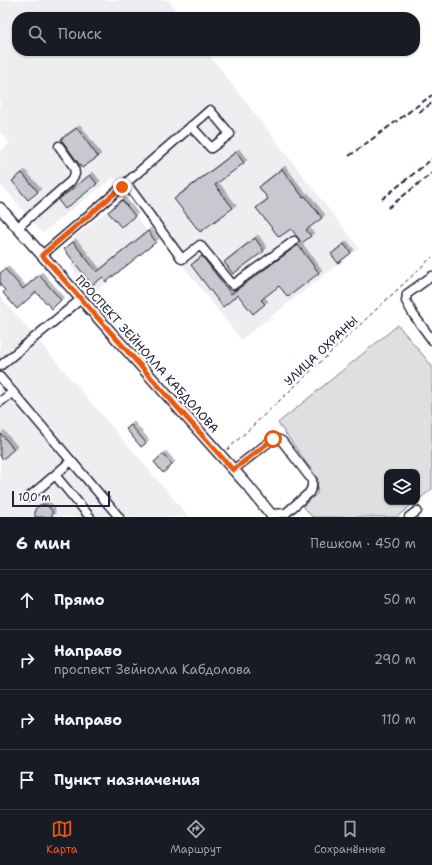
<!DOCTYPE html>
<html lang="ru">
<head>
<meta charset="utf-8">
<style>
	body { margin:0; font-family:"Shantell Sans",sans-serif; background:#242831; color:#f1f3f6 }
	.controls { position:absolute; right:12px; bottom:12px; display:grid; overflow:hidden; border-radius:8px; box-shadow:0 1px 3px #0004 }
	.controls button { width:36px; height:36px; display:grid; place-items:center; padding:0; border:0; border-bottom:1px solid #363941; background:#171b24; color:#f1f3f6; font:20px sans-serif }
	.scale { position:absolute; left:12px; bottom:10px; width:98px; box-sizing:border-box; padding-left:4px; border:2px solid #22223b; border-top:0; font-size:11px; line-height:14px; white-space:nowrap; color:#22223b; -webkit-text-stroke:3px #fff; paint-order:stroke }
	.stop { position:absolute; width:12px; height:12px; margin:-9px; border:3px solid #ea580c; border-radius:50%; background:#fff }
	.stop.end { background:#ea580c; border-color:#fff; box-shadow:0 1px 4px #0008 }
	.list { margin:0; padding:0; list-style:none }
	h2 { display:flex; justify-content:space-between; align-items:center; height:52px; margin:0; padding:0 16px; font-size:17px }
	h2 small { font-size:13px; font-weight:400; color:#9ea1a6 }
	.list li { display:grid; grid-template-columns:26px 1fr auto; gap:12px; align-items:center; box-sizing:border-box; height:60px; padding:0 16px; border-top:1px solid #363941 }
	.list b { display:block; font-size:15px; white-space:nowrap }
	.list p { margin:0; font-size:13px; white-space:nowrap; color:#9ea1a6 }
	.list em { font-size:13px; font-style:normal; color:#9ea1a6 }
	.icon { flex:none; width:22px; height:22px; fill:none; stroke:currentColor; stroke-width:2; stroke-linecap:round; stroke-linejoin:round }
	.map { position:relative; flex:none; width:432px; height:517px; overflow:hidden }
	.search { position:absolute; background:#171b24; box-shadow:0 1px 3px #0004; left:12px; right:12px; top:12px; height:44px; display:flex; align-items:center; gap:10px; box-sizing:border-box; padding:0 14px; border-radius:16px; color:#9ea1a6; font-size:15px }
	.sheet { height:292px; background:#171b24 }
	nav { display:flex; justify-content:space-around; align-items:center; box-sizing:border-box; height:56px; border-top:1px solid #363941; background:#171b24; font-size:11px; color:#9ea1a6 }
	nav a { display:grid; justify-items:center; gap:2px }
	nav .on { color:#ea580c }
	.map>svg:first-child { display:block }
	.built { fill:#eeeef1 }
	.green { fill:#dfdfe2; stroke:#80808e }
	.building { fill:#c8c8cf; stroke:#22223b; filter:url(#shadow) }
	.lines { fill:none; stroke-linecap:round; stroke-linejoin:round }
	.minor-casing { stroke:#22223b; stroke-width:11 }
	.major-casing { stroke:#22223b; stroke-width:13 }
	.path { stroke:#22223b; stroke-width:1; stroke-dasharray:4 3; stroke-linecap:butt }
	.minor { stroke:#fff; stroke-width:8 }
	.major { stroke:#fff; stroke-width:10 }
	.rail { stroke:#22223b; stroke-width:2; stroke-dasharray:6 3; stroke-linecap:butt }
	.route { stroke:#ea580c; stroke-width:5 }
	.labels { text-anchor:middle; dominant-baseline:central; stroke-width:4; stroke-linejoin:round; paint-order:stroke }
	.street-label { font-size:12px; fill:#22223b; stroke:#fff }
</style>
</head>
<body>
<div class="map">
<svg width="432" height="517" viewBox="0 0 432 517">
	<defs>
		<filter id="shadow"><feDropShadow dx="3" dy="-3" stdDeviation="0" flood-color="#0004"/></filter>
	</defs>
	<rect width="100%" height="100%" fill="#fff"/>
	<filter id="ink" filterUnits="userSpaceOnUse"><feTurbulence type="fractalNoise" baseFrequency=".025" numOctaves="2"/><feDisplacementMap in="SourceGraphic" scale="8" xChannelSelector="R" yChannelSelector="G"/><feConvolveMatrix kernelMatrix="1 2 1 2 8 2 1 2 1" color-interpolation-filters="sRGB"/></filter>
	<g filter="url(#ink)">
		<path class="built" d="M0,0H168L181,17H17V51H206L359,248L241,340L114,177L42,233L0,183V152L10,143L0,132Z
			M122,199L156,242L92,294L70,266L74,262L64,249L73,242V238Z
			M0,296L118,434L189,517H0Z"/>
		<path class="green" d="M398,325L432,366V489L417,501V472H387V502H415L397,517H312L303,506L317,494L318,479L278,423Z"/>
		<path class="building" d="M77,128L98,157L82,168L61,139Z
			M236,152L244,163L215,185L233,208L200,232L174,199Z
			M282,169L303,197L305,196L322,218L306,230L311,236L302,243L291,229L279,237L256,208L268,199L259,187Z
			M22,173L38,192L28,200L12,181Z
			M90,175L97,184L65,209L58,200Z
			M122,200L135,216L121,227L108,212Z
			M148,231L156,242L106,282L103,277L92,285L64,249L73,242L97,272Z
			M255,238L264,251L233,274L224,262Z
			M344,244L351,253L338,263L331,254Z
			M298,245L319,273L288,297L279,286L261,300L265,304L253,314L238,295L223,307L191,265L202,256L231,294Z
			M5,269L23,289L39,275L61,300L52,309L36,292L17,309L3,293L5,290L0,285V273Z
			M131,425L146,443L141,447L126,429Z
			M0,433L14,449L3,459L0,456Z
			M163,454L172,465L163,473L154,462Z
			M40,505H46L48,506L52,511V517H35V509Z"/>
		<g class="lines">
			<defs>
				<path id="minor" d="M126,183L182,259L200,245L233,285L294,241
					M17,228L71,181L75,174L74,167L59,146
					M42,255L122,187L126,183L210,110L230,134L211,148L191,126
					M432,276L407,294L406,301L413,314L432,340
					M0,366L81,299
					M0,377L119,517
					M0,402L13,392
					M71,461L55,475L90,517
					M233,470L273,439H277L282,441L312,480V487L309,493L286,513L271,514
					M29,497L55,475
					M409,517L417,511"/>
				<path id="major" d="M0,208L248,486L273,517"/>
			</defs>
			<use href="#minor" class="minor-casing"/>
			<use href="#major" class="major-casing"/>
			<path class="path" d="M227,450L432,257"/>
			<use href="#minor" class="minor"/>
			<use href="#major" class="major"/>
			<path class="rail" d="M419,112L432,103
				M349,156L432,95
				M382,199L432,159
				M388,208L432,173"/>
		</g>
	</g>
	<g class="lines" filter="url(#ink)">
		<path class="route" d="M122,187L42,255L233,470L273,439"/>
	</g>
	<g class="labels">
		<g class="street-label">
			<text transform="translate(321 351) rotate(-43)">УЛИЦА ОХРАНЫ</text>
			<text transform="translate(147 354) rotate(48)">ПРОСПЕКТ ЗЕЙНОЛЛА КАБДОЛОВА</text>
		</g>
	</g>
</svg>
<div class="controls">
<button><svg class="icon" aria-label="layers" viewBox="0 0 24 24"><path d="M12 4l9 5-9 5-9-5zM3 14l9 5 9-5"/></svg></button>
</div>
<div class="scale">100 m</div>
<div class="stop" style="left:273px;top:439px"></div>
<div class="stop end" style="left:122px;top:187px"></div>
<div class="search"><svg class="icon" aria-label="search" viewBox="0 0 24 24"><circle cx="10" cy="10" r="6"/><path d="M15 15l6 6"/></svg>Поиск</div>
</div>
<section class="sheet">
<h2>6 мин<small>Пешком · 450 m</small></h2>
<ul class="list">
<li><svg class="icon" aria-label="ahead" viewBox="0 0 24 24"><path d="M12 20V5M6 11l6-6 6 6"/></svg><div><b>Прямо</b></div><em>50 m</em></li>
<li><svg class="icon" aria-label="right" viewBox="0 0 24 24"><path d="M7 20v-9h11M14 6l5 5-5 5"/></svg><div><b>Направо</b><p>проспект Зейнолла Кабдолова</p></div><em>290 m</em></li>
<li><svg class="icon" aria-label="right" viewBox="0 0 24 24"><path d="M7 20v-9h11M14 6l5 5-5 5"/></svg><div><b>Направо</b></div><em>110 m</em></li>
<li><svg class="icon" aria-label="arrive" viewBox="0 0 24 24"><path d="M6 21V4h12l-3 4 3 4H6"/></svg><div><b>Пункт назначения</b></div></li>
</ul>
</section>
<nav>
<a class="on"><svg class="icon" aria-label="map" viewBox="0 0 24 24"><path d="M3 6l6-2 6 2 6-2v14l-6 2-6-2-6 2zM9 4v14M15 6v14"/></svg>Карта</a>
<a><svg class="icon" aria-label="directions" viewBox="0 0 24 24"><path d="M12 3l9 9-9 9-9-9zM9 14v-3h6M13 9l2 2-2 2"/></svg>Маршрут</a>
<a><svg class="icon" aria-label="saved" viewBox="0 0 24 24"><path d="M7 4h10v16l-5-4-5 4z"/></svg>Сохранённые</a>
</nav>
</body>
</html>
